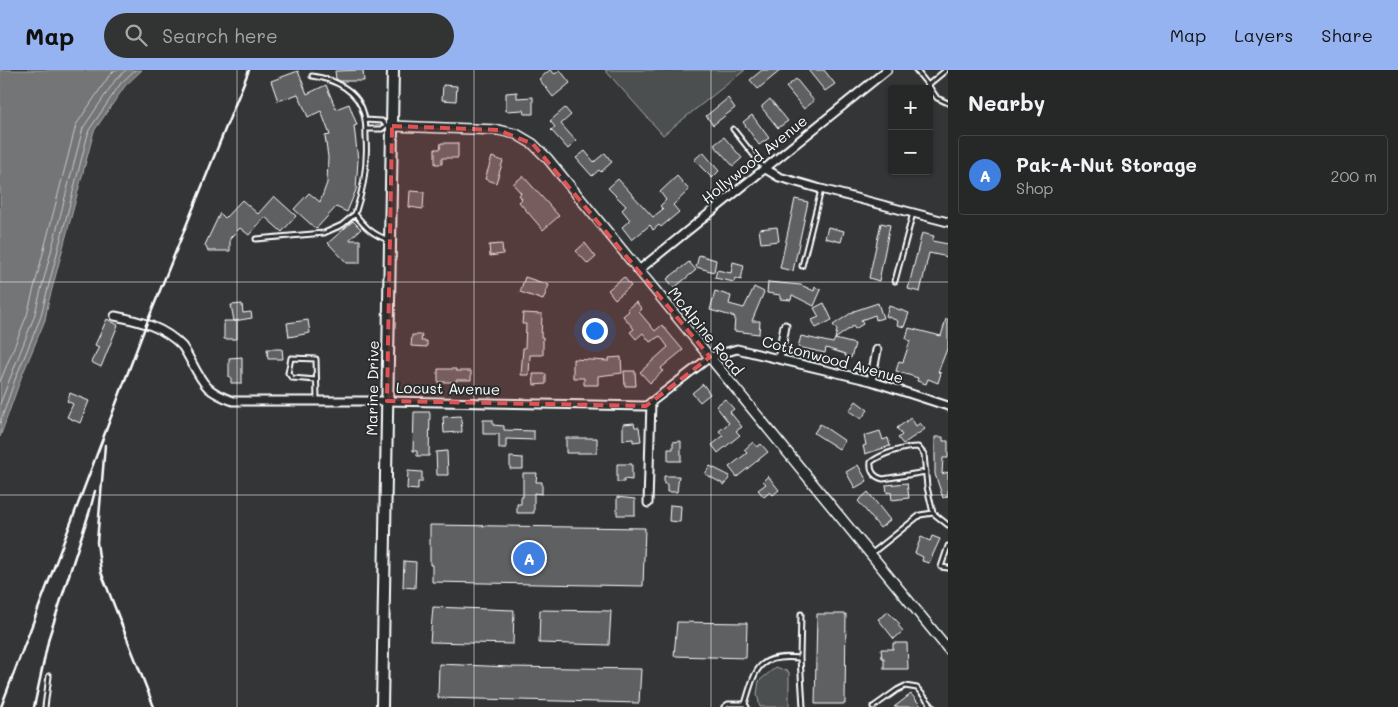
<!DOCTYPE html>
<html lang="en">
<head>
<meta charset="utf-8">
<style>
	body { margin:0; font-family:Mali,sans-serif; background:#323434; color:#f1f3f6 }
	.controls { position:absolute; right:15px; top:15px; display:grid; overflow:hidden; border-radius:5px; box-shadow:0 1px 4px #0004 }
	.controls button { width:45px; height:45px; display:grid; place-items:center; padding:0; border:0; border-bottom:1px solid #424445; background:#262828; color:#f1f3f6; font:25px sans-serif }
	.you { position:absolute; left:594px; top:260px; width:18px; height:18px; margin:-12px; border:4px solid #fff; border-radius:50%; background:#1a73e8; box-shadow:0 0 0 8px #1a73e833 }
	.badge { display:grid; place-items:center; width:32px; height:32px; border-radius:50%; background:#95b2f1; color:#fff; font-size:16px; font-weight:700 }
	.pin { position:absolute; translate:-50% -50%; border:2px solid #fff; box-shadow:0 1px 5px #0006 }
	.list { margin:0; padding:0; list-style:none }
	h2 { display:flex; justify-content:space-between; align-items:center; height:65px; margin:0; padding:0 20px; font-size:21px }
	h2 small { font-size:16px; font-weight:400; color:#a4a6a8 }
	.list li { display:grid; grid-template-columns:32px 1fr auto; gap:15px; align-items:center; box-sizing:border-box; height:80px; margin:0 10px 10px; padding:0 10px; border:1px solid #424445; border-radius:5px }
	.list b { display:block; font-size:19px; white-space:nowrap }
	.list p { margin:0; font-size:16px; white-space:nowrap; color:#a4a6a8 }
	.list em { font-size:16px; font-style:normal; color:#a4a6a8 }
	.icon { flex:none; width:28px; height:28px; fill:none; stroke:currentColor; stroke-width:2; stroke-linecap:round; stroke-linejoin:round }
	.map { position:relative; flex:none; width:948px; height:637px; overflow:hidden }
	header { display:flex; align-items:center; gap:30px; box-sizing:border-box; height:70px; padding:0 25px; background:#95b2f1; color:#111 }
	header strong { font-size:24px }
	nav { display:flex; gap:28px; margin-inline-start:auto; font-size:18px }
	.search { width:350px; height:45px; background:#323434; display:flex; align-items:center; gap:12px; box-sizing:border-box; padding:0 18px; border-radius:28px; color:#a4a6a8; font-size:19px }
	main { display:flex }
	aside { flex:1; background:#262828 }
	.map>svg:first-child { display:block }
	.green { fill:#4c4f50; stroke:#a6a7a8 }
	.water { fill:#737576; stroke:#abacad }
	.lines { fill:none; stroke-linecap:round; stroke-linejoin:round }
	.shore { stroke:#c7c8c8; stroke-width:1 }
	.building { fill:#5f6162; stroke:#fff }
	.service-casing { stroke:#fff; stroke-width:7 }
	.minor-casing { stroke:#fff; stroke-width:11 }
	.tertiary-casing { stroke:#fff; stroke-width:12 }
	.secondary-casing { stroke:#fff; stroke-width:14 }
	.service { stroke:#2a2d2e; stroke-width:3 }
	.minor { stroke:#2a2d2e; stroke-width:7 }
	.tertiary { stroke:#2a2d2e; stroke-width:9 }
	.secondary { stroke:#2a2d2e; stroke-width:10 }
	.rail { stroke:#fff; stroke-width:2.5 }
	.marked { fill:#de5353; fill-opacity:0.2; stroke:#de5353; stroke-width:4; stroke-dasharray:10 6; stroke-linejoin:round }
	.grid { fill:none; stroke:#fff; stroke-width:1; stroke-opacity:0.55 }
	.labels { text-anchor:middle; dominant-baseline:central; stroke-width:4; stroke-linejoin:round; paint-order:stroke }
	.street-label { font-size:15px; fill:#fff; stroke:#2a2d2e }
</style>
</head>
<body>
<header>
<strong>Map</strong>
<div class="search"><svg class="icon" aria-label="search" viewBox="0 0 24 24"><circle cx="10" cy="10" r="6"/><path d="M15 15l6 6"/></svg>Search here</div>
<nav><a>Map</a><a>Layers</a><a>Share</a></nav>
</header>
<main>
<div class="map">
<svg width="948" height="637" viewBox="0 0 948 637">
	<rect width="100%" height="100%" fill="#333536"/>
	<filter id="ink" filterUnits="userSpaceOnUse"><feTurbulence type="fractalNoise" baseFrequency=".02" numOctaves="2"/><feDisplacementMap in="SourceGraphic" scale="10" xChannelSelector="R" yChannelSelector="G"/><feConvolveMatrix kernelMatrix="1 2 1 2 8 2 1 2 1" color-interpolation-filters="sRGB"/></filter>
	<g filter="url(#ink)">
		<path class="green" d="M605,0H745L663,65Z
			M776,597L789,602V637H760L757,624L759,611Z"/>
		<path class="water" d="M0,0H142L125,16L94,61L48,234L45,250L21,308L0,367Z"/>
		<g class="lines">
			<path class="shore" d="M0,312L27,245L76,55L109,6L115,0
				M0,334L34,247L83,58L116,9L126,0
				M0,353L16,307L40,249L89,60L121,13L135,0"/>
		</g>
		<path class="building" d="M363,0L364,11H340L336,9L335,1Z
			M550,0L555,4L560,0L570,13L553,27L539,9Z
			M762,0H781L758,19L750,10Z
			M808,0H824L835,14L825,21Z
			M298,1L307,24L326,15L336,39L349,34L357,55L354,56L358,90L356,120L347,142L336,137L316,159L294,139L309,123L320,132L327,113L328,87L325,66L330,65L321,41L308,47L298,24L278,31L271,11Z
			M796,9L814,31L804,39L786,17Z
			M443,15L457,16L456,31L442,30Z
			M517,22V28L533,27V44H524L523,40L506,41V23Z
			M728,28L735,38L713,55L706,46Z
			M770,29L788,51L778,58L762,38V36Z
			M565,38L571,45L561,54L576,71L568,79L551,60L555,57L550,51Z
			M752,45L769,68L759,75L743,52Z
			M724,67L742,88L733,96L714,75Z
			M441,73H458V88H442V94H435V79H440Z
			M585,81L594,92L605,83L612,92L601,102L599,100L592,106L576,88Z
			M703,82L719,101L712,108L694,90Z
			M492,87L503,91L496,113L485,109Z
			M523,106L559,146L543,160L519,132L522,129L519,125L521,123L513,114Z
			M677,106L689,120L673,135L679,142L661,157L659,155L653,160L650,155L632,170L622,157L630,150L622,140L626,136L608,118L618,109L653,147L663,139L660,136L666,130L660,122Z
			M410,121L424,122L423,139L409,137Z
			M274,126L296,146L282,162L265,147L249,165L240,158L230,168V181H208L205,175L220,143L225,148L242,130L258,144Z
			M795,129L808,132L793,201L780,198Z
			M353,151L361,159L349,170H360V193H347L328,173Z
			M881,153L890,155L879,211L869,208Z
			M777,157L779,171L761,173L759,159Z
			M828,157L844,161L841,172L825,168Z
			M922,163L934,166L932,171L948,174V187L929,183L920,222L908,219Z
			M585,173L596,187L588,194L576,181Z
			M502,174L503,184L490,186L489,175Z
			M699,185L716,190L714,202L696,197Z
			M689,192L696,200L674,218L667,209Z
			M733,192L744,195L741,210L735,208L734,212L715,208L717,200L731,203Z
			M525,207L549,215L543,230L520,222Z
			M624,207L631,216L615,229L608,220Z
			M768,212L801,215L814,221L815,217L821,220L814,236L792,225L791,230L780,229V225L767,223Z
			M754,217L764,222L752,251H760L759,264L734,261L735,247L710,240L715,221L731,226L729,234L744,238Z
			M636,232L642,239L639,242L655,261L662,255L683,280L661,298L663,301L650,313L640,302L668,277L660,266L650,272L643,263L636,269L630,262L634,259L623,246L629,241L627,239Z
			M824,233L832,250L816,258L812,250L819,247L814,238Z
			M878,233L883,248L876,250L875,245L861,250L863,254L855,259L853,256L835,269L837,260L833,255L854,241Z
			M242,234L243,243L251,242L252,248L234,251L231,235Z
			M889,236L909,243L904,257L897,255L898,251L886,246Z
			M523,243L542,244L541,267H543V285H530L529,305H521L523,278H525L526,254H522Z
			M107,249L118,255L101,297L91,292L99,277L95,275Z
			M946,249H948V280L947,279L938,302L941,303L938,313L928,309L926,314L917,311L918,308L896,301L899,291L903,292L910,271L906,269L909,258L941,266Z
			M308,250L310,263L289,267L287,253Z
			M224,251H237V269H224Z
			M412,265H422L421,271H427V277L411,276Z
			M801,266L833,273L835,269L855,274L851,288L845,286V284L826,278L825,283L798,277Z
			M267,279H282L283,289H268Z
			M242,287V313H231V307H229V288Z
			M621,287L622,303L598,306V315H584V308H573V289L609,291V288Z
			M438,299H456V301H471V310H456V312H438Z
			M624,301H635L636,316H625Z
			M533,304H546V314L534,315Z
			M703,314L710,324L700,332L692,323Z
			M70,323L89,331L80,353L67,347L73,334L67,331Z
			M725,329L734,339L730,342L742,357L736,361L740,365L718,383L712,375L723,366L719,361L729,353L716,336Z
			M856,331L868,340L861,349L849,341Z
			M414,342H430L429,386H417V381H413Z
			M461,346L462,362L444,363L443,347Z
			M911,348L916,356L920,353L925,359L903,374L898,368L902,365L897,358Z
			M483,350H493V355L504,356V360L534,361V370L506,369V378H499V364H483Z
			M634,353L635,357H639L641,371L633,372V369L623,370V354Z
			M820,354L845,371L839,379L814,363Z
			M880,361L883,370L888,368L890,376L865,384L863,376L866,375L864,366Z
			M935,367H943V371H948V388H943L942,404L948,402V426L943,428L935,404Z
			M566,368H597V383H566Z
			M681,371V391H668V379H673V372Z
			M753,372L757,377L761,374L768,382L737,407L729,397L747,383L744,380Z
			M447,381L448,405H437L436,382Z
			M510,387L523,388V399H510Z
			M617,394H632V410L624,409V412H617Z
			M858,395L867,411L855,418L846,402Z
			M710,396L730,406L725,415L705,404Z
			M408,401L422,402V412H418V420L407,419Z
			M523,403H537L536,412H542V424L534,423V443H517V434H521V427H523Z
			M664,406H679L677,422H667V414H664Z
			M768,406L779,420L773,425L770,422L764,427L758,420L766,414L763,411Z
			M907,413L909,428L892,430L891,422L887,423L886,415Z
			M868,422L890,450L880,458L858,431Z
			M617,427L635,429V445H617Z
			M670,435L681,436L680,452L669,451Z
			M430,455L645,458L643,516L432,512V495H430Z
			M932,466L940,469L929,493L922,491L923,487L915,483L921,467L930,471Z
			M404,491L416,492L415,518L403,517Z
			M433,537L514,540L513,574L430,572Z
			M540,540L611,541L609,575L539,573Z
			M888,542L900,554L898,555L903,561L894,569L878,549Z
			M817,544H846L845,634H815Z
			M677,552L747,553L746,588L674,586Z
			M893,573H907L908,599H884V588H882L881,579H893Z
			M439,594L510,597L641,599L639,633L438,628Z
			M911,624L922,637H894Z"/>
		<g class="lines">
			<defs>
				<path id="service" d="M916,0L928,15L946,0
					M312,6C335,9 359,21 364,45C366,52 366,61 366,68C368,95 364,118 355,144C365,157 373,165 389,170
					M928,15L937,28L948,33
					M365,50L382,51L386,55L391,56
					M366,59H382L386,55
					M733,59L764,98
					M256,169L324,163L342,155L355,144
					M802,196L821,120
					M895,211L913,143
					M316,310L292,308L288,303L291,288L316,289L317,330
					M926,402L883,409C874,407 870,401 871,392C883,383 904,377 918,377L924,384L927,417L933,443
					M948,476L941,497L948,498
					M871,484L920,445L933,443L948,455
					M800,588L801,544
					M745,634C756,598 757,584 800,588L803,637
					M45,637L49,606
					M724,637L728,634H745L747,637
					M873,637L897,620L905,616L917,618L933,637"/>
				<path id="minor" d="M764,98L779,107L821,119L948,152
					M639,200L887,0
					M115,246C140,251 164,257 182,276C186,281 189,288 192,293C204,316 208,322 233,331H387L646,336L710,287L737,279L871,311L948,336
					M779,289L785,256
					M871,311L877,280
					M648,433L651,332"/>
				<path id="tertiary" d="M392,56L498,60L516,64L533,74L548,89L948,579"/>
				<path id="secondary" d="M382,637L393,0"/>
			</defs>
			<use href="#service" class="service-casing"/>
			<use href="#minor" class="minor-casing"/>
			<use href="#tertiary" class="tertiary-casing"/>
			<use href="#secondary" class="secondary-casing"/>
			<use href="#service" class="service"/>
			<use href="#minor" class="minor"/>
			<use href="#tertiary" class="tertiary"/>
			<use href="#secondary" class="secondary"/>
			<path class="rail" d="M105,375L97,472L101,502L154,637
				M1,637L144,260L249,0
				M34,637L49,567L90,440L95,421"/>
		</g>
	</g>
	<path class="marked" d="M392,56L498,60L533,74L710,287L646,336L387,331Z"/>
	<path class="grid" d="M237,0V637M474,0V637M711,0V637M0,212H948M0,425H948"/>
	<g class="labels">
		<g class="street-label">
			<text transform="translate(754 89) rotate(-39)">Hollywood Avenue</text>
			<text transform="translate(706 261) rotate(51)">McAlpine Road</text>
			<text transform="translate(833 289) rotate(15)">Cottonwood Avenue</text>
			<text transform="translate(372 318) rotate(-89)">Marine Drive</text>
			<text transform="translate(448 318) rotate(1)">Locust Avenue</text>
		</g>
	</g>
</svg>
<div class="controls">
<button>+</button>
<button>−</button>
</div>
<div class="you"></div>
<div class="pin badge" style="left:529px;top:488px;background:#3f7fe0">A</div>
</div>
<aside>
<h2>Nearby<small></small></h2>
<ul class="list">
<li><span class="badge" style="background:#3f7fe0">A</span><div><b>Pak-A-Nut Storage</b><p>Shop</p></div><em>200 m</em></li>
</ul>
</aside>
</main>
</body>
</html>
